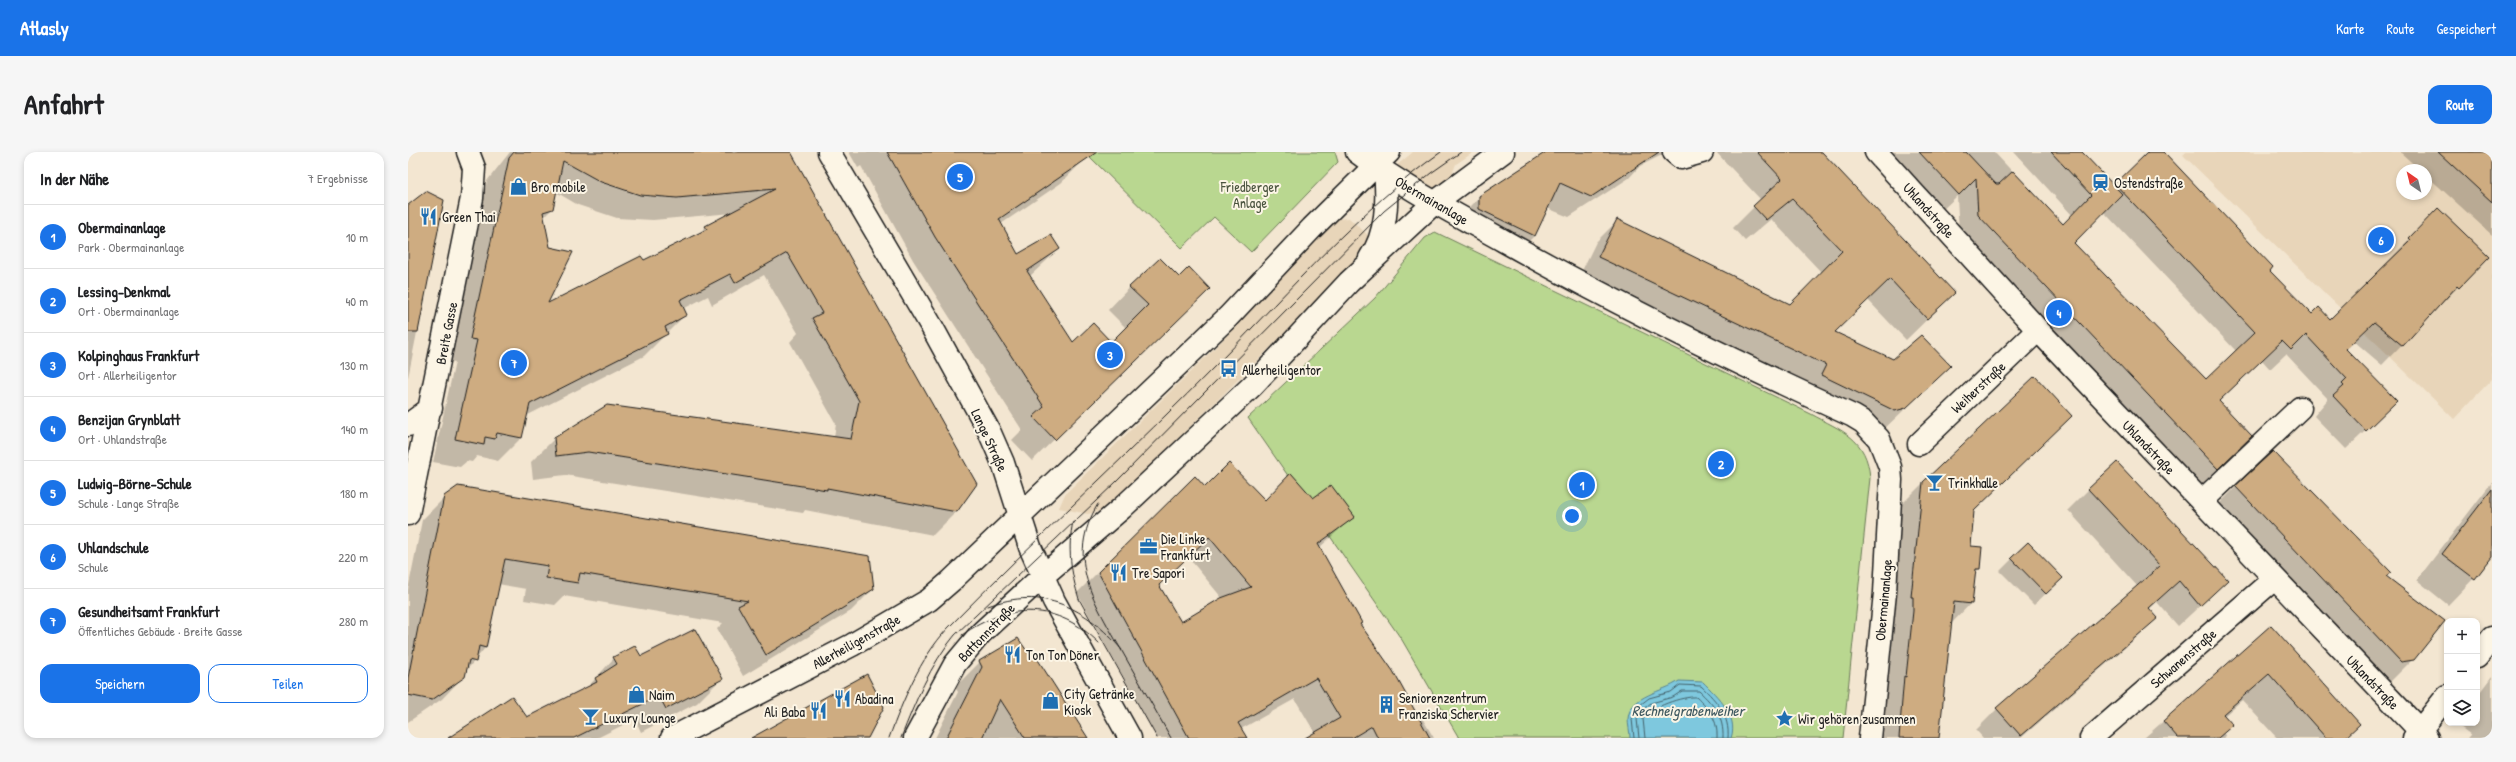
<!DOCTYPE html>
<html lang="de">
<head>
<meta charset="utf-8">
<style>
	body { margin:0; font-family:"Patrick Hand",sans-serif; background:#f6f6f6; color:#202124 }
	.controls { position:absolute; right:12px; bottom:12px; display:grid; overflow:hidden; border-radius:8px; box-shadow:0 2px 6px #0003 }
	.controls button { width:36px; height:36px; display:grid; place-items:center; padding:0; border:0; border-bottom:1px solid #e0e0e0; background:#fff; color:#202124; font:20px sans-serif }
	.compass { position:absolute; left:1988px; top:12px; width:36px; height:36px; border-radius:50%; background:#fff; box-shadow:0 2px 6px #0003; rotate:325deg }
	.you { position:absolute; left:1164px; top:364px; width:14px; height:14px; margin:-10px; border:3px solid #fff; border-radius:50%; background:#1a73e8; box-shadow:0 0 0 6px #1a73e833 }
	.badge { display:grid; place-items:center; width:26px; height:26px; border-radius:50%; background:#1a73e8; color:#fff; font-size:13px; font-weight:700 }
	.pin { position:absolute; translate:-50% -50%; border:2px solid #fff; box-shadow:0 1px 4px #0006 }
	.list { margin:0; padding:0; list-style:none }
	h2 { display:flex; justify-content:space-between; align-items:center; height:52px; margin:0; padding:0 16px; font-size:17px }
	h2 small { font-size:13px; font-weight:400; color:#757577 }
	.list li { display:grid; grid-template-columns:26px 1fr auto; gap:12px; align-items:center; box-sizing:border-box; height:64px; padding:0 16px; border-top:1px solid #e0e0e0 }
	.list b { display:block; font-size:15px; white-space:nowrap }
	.list p { margin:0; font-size:13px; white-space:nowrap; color:#757577 }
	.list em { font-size:13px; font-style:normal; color:#757577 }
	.actions { display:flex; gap:8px; padding:12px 16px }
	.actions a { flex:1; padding:9px 0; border:1px solid #1a73e8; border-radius:12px; text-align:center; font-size:14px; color:#1a73e8 }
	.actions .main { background:#1a73e8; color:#fff }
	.icon { flex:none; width:22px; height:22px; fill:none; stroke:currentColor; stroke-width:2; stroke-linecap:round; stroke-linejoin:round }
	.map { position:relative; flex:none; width:2084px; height:586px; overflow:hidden; border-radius:12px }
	header { display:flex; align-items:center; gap:24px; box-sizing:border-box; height:56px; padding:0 20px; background:#1a73e8; color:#fff }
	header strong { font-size:19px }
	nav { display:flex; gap:22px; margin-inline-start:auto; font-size:14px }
	.intro { display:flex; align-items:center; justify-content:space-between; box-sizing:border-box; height:96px; padding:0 24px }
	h1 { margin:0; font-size:28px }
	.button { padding:10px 18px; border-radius:12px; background:#1a73e8; color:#fff; font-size:14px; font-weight:700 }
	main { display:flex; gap:24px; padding:0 24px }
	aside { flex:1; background:#fff; border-radius:12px; box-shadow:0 2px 6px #0003 }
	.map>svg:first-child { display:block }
	.built { fill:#e8d5b9; fill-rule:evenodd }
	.green { fill:#b9d790; stroke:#6a7a56 }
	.water { fill:#7ec8de; stroke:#578390 }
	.shadow { fill:#0003; fill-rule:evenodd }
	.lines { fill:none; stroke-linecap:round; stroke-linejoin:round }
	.shore { stroke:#43616a; stroke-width:1 }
	.building { fill:#ceac81; stroke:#1c1c1c; fill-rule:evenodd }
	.minor-casing { stroke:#1c1c1c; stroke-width:25 }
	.major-casing { stroke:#1c1c1c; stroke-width:25 }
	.minor { stroke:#fcf5e5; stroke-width:22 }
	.major { stroke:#fcf5e5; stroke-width:22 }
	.tram { stroke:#1c1c1c; stroke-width:1 }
	.labels { text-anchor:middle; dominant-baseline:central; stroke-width:4; stroke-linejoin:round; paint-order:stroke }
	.poi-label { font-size:14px; fill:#1c1c1c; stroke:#fcf5e5; text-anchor:start }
	.park-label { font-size:14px; fill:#4b543f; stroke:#fcf5e5 }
	.street-label { font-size:14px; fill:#1c1c1c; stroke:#fcf5e5 }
	.water-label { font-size:15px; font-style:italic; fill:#3e5860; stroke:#fcf5e5 }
</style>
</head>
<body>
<header>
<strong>Atlasly</strong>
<nav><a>Karte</a><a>Route</a><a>Gespeichert</a></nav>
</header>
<div class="intro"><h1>Anfahrt</h1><a class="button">Route</a></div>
<main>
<aside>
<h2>In der Nähe<small>7 Ergebnisse</small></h2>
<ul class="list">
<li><span class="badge">1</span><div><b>Obermainanlage</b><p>Park · Obermainanlage</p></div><em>10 m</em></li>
<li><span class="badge">2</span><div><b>Lessing-Denkmal</b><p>Ort · Obermainanlage</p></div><em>40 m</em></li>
<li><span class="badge">3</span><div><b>Kolpinghaus Frankfurt</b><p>Ort · Allerheiligentor</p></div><em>130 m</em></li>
<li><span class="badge">4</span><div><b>Benzijan Grynblatt</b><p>Ort · Uhlandstraße</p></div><em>140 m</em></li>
<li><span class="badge">5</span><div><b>Ludwig-Börne-Schule</b><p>Schule · Lange Straße</p></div><em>180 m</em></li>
<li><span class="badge">6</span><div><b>Uhlandschule</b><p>Schule</p></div><em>220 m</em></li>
<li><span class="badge">7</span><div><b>Gesundheitsamt Frankfurt</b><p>Öffentliches Gebäude · Breite Gasse</p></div><em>280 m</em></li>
</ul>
<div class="actions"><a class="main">Speichern</a><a>Teilen</a></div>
</aside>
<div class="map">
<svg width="2084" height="586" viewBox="0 0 2084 586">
	<rect width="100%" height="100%" fill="#f3e6d1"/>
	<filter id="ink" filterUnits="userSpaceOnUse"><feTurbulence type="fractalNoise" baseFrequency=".025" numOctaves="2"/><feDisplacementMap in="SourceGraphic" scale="8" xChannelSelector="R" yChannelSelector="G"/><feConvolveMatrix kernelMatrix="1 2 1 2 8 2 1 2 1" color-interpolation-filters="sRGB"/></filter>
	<g filter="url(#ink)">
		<path class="built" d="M1005,0H1066L1048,12L1043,25L1026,39L988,14Z
			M1778,0H2084V227L2046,267L1775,3ZM1994,18H2018V42H1994Z
			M941,66L961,84L954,102L840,218L697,358L680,362L651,356L657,342L809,194L920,75L929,67Z"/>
		<path class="green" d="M677,0H927L930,10L843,100L806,65L774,96Z
			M1027,80L1403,262C1434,279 1459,286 1462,326L1435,586H1051L994,488L840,266L967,146L1017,86Z"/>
		<path class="water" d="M1271,529L1295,530C1309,544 1331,564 1323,586H1222C1222,580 1220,573 1220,567C1221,543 1256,540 1271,529Z"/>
		<path class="shadow" d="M102,0H382L548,360L525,383L397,358L395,361L157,323L125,327L123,310L146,287L426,285L428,272L382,190L390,181L356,123L304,153L300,144L275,157L278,162L236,204L118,264L113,286L90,309L69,304L64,310L59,309L52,315L25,310L47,210L40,209L79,29ZM148,40L170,53L209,66L245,68L324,61L298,75L291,81L235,110L138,153L135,66L144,57Z
			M441,0H670L675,9L653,31L593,72L610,104L651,97L622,124L664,191H703L718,176L700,158L722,135L778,159L624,309L604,288L614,278L505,108L453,14L450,16Z
			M1138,0H1260L1232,14L1221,26L1161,65L1139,56L1126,84L1105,105L1051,79L1050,67L1072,45Z
			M1308,0H1414L1546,141L1498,188L1460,148L1426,180L1520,235L1476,277L1170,127L1188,90L1209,69L1382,153L1414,121L1363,67L1337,89L1325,76L1353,48Z
			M1473,0H1586L1654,73L1664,63L1606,0H1673L1706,35L1739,2L1755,0L1860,119L1904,163L1922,169L2030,58L2050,135L1974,213L1946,189L1937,197L1968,269L1938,297L1906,264L1920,247L1878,202L1862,217L1854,208L1810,250L1823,304L1790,336L1551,83L1549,44L1531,61ZM1695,59L1828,199L1798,228L1664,91Z
			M1992,0H2084V83L2018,23V18H2012Z
			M35,49L0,226V54Z
			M1516,330L1565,360L1562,395L1571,417L1567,420L1563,451L1543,472L1529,586H1469L1492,354Z
			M2084,330V403L2066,426L2040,453L2009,428Z
			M1828,335L1977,424L2005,507L1983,529L1972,530L1807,356Z
			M797,336L857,349L905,347L945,365L911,396L951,472L1011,568L1014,566L1026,586H899L907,581L887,547L833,577L838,586H749L669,441L690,420ZM780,405L814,446L772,471L750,433Z
			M1681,337L1797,449L1770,474L1749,450L1741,457L1748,466L1727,487L1613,586H1575L1568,578L1589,557L1730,435L1660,358Z
			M37,345L465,437L443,459L335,524L309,477L315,471L156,444L147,453L116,448L118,437L90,432L77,496L58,519L56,524L34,547L0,570V438L14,368Z
			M1620,391L1654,426L1626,453L1592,419Z
			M1863,475L1937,586H1869L1834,548L1816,564L1815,581L1818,584L1815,586H1736Z
			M232,505L313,527L289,551L233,580L227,567L189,586H41L119,567L177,538L206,506Z
			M572,510L674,586H577L575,583L573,586H527L550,540L547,535Z
			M2084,524V586H2060L2063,583L2051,574L2053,571H2069V544Z"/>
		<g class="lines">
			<path class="shore" d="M1226,586L1224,567L1232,553L1241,546L1263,540L1272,533L1293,534C1309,549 1322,564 1320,586
				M1231,586L1229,567L1235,557L1243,551L1265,545L1274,539H1291C1306,553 1316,565 1315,586
				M1237,586L1235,567C1242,555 1275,544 1288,545C1302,558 1310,568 1309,586"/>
		</g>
		<path class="building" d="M106,0H383L569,332L549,360L419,336V338L180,300L148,304L146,286L199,253L443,287L451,249L404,166L414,161L379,101L327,131L322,122L272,148L279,163L257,175L260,182L122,252L114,286L89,281L87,287L77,285L76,293L47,287L69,188L62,187L101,6ZM155,9L193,30L232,43L269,46L367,37L297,74L299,77L236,108L233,104L140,151L165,100L142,95L135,60L145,57Z
			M479,0H689L591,67L610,102L643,83L652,97L619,119L665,190L685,171L703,190L740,153L721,135L752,106L771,125L781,115L802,137L647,288L625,265L636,255L527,85Z
			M1138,0H1251L1183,45L1152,31L1127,84L1071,57V44Z
			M1349,0H1414L1547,141L1519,167L1482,127L1427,180L1485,207L1513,183L1543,214L1498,256L1487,259L1413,223L1418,213L1190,105L1209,67L1382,152L1434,99L1384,47L1358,68L1345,54L1374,27Z
			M1511,0H1558L1588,32H1591L1605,19L1655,72L1683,43L1643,0H1674L1714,42L1666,91L1798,227L1847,180L1707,32L1740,0H1756L1865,115L1862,119L1904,162L1911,155L1922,167L2003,88L2001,86L2030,56L2081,105L2051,136L2049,134L1995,194L1966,170L1938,197L1989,249L1958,279L1925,244L1936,234L1934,232L1939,227L1898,183L1883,198L1874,189L1811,249L1844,284L1810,317L1570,63L1568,26L1551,43Z
			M2030,0H2084V50Z
			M18,39L36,48L10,180H0V53Z
			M1627,224L1664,264L1566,359L1563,394L1574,395L1572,417H1568L1564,452L1546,450L1531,586H1491L1496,524L1498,525L1505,459V445H1503L1515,330Z
			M1865,299L1983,420L1978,424L2037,469L2006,508L1993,510L1827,334Z
			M1709,310L1820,428L1792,454L1771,429L1741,456L1750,466L1613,584L1588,556L1752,414L1680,337Z
			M821,311L857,348L883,321L905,346L923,333L947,365L910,392L954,471L952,472L985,519L1022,586H970L964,574L944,586H897L932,566L908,526L830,571L839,586H781L690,420L787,324L797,335ZM801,385L843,435L813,446L773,470L751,433Z
			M50,334L462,404L466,437L358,503L330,454L340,449L172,421L170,431L138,426L140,414L97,407L78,496L71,494L68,510L61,508L57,525L24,548L0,543V526L36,344Z
			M2084,337V405L2067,427L2034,402Z
			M1620,390L1655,426L1638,442L1603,406Z
			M1863,473L1952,572L1937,586H1918L1861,522L1815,562L1825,573L1810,586H1770L1755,569Z
			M287,477L315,527L258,557L251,544L166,586H40L104,544L119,565L189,530L187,526L209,512L205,505L227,494L233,504Z
			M610,486L621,502L625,500L680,586H617L592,547L574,586H538L574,515L571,509Z
			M459,522L476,555L460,586H343Z"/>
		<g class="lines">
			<defs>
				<path id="minor" d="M1266,0L1273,6L1294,0
					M1468,0L1630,178L2019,586
					M0,273L23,256
					M1511,292L1630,178
					M1794,349L1892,256
					M0,362L64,46L66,16L60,0
					M2069,505L2084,486
					M1683,586L1866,427
					M2006,586L2039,544"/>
				<path id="major" d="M421,0L524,175L581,279L595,311L622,395L646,449L722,586
					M949,0C995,35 1046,61 1096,89C1210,153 1327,210 1445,264L1455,270L1471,287L1482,315L1483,328L1477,441L1462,586
					M962,106C979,83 980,47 977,20
					M264,586L444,493L521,448L543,429L820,165L904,76L981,0
					M507,586L547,512L573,481L636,423L714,356L844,234L941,130L1026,51L1095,0"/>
			</defs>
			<use href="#minor" class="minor-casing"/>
			<use href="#major" class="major-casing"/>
			<use href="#minor" class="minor"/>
			<use href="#major" class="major"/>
			<path class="tram" d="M690,352C656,408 687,451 715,501C731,529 747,558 763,586
				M665,370C659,396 663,421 671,447L749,586
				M580,454C635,434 678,455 714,498
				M554,483C600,450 650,450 691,491
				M481,586C496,546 511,508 540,476C629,385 724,299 813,208C884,136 950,59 1033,0
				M493,586C507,550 522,513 547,483L708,330L976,59L1023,21L1053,0"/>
		</g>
	</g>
	<defs>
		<symbol id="station-bare" viewBox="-9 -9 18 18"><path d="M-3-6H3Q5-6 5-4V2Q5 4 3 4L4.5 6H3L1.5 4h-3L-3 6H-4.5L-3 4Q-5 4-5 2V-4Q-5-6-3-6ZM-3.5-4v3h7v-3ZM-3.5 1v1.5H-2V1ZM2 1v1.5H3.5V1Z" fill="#1f6fb2" stroke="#fcf5e5" stroke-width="2.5" paint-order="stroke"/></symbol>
		<symbol id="shop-bare" viewBox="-9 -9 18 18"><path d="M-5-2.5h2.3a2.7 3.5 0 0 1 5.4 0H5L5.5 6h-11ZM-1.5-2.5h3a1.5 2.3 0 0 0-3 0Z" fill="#1f6fb2" stroke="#fcf5e5" stroke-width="2.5" paint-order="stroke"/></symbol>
		<symbol id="restaurant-bare" viewBox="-9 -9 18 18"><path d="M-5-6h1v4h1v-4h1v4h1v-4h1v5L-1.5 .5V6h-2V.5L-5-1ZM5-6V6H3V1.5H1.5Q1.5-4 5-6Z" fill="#1f6fb2" stroke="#fcf5e5" stroke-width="2.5" paint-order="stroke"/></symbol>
		<symbol id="bus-bare" viewBox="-9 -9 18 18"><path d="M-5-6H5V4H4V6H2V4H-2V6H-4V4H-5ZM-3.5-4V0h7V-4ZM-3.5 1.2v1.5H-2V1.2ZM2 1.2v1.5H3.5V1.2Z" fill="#1f6fb2" stroke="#fcf5e5" stroke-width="2.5" paint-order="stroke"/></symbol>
		<symbol id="bar-bare" viewBox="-9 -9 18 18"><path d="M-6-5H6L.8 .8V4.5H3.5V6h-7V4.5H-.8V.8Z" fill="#1f6fb2" stroke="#fcf5e5" stroke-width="2.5" paint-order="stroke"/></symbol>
		<symbol id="office-bare" viewBox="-9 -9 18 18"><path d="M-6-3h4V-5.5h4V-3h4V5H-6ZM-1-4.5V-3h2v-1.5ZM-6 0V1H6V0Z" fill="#1f6fb2" stroke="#fcf5e5" stroke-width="2.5" paint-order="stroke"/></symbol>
		<symbol id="building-bare" viewBox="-9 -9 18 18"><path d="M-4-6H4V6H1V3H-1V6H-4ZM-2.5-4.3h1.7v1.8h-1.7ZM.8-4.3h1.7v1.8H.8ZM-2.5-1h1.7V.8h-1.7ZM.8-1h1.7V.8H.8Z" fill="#1f6fb2" stroke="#fcf5e5" stroke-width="2.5" paint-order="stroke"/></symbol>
		<symbol id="sight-bare" viewBox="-9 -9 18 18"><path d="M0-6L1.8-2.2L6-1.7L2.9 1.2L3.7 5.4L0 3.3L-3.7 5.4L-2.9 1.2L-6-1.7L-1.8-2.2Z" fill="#1f6fb2" stroke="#fcf5e5" stroke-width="2.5" paint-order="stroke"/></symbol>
	</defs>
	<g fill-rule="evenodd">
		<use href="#station-bare" x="1680" y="18" width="25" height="25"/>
		<use href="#shop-bare" x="98" y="22" width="25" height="25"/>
		<use href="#restaurant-bare" x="8" y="52" width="25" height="25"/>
		<use href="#bus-bare" x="808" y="204" width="25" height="25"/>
		<use href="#bar-bare" x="1514" y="318" width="25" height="25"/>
		<use href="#office-bare" x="728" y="382" width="25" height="25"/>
		<use href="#restaurant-bare" x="698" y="408" width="25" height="25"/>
		<use href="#restaurant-bare" x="592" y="490" width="25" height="25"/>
		<use href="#shop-bare" x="216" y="530" width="25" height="25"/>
		<use href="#restaurant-bare" x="422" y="534" width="25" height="25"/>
		<use href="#shop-bare" x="630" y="536" width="25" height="25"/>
		<use href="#building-bare" x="966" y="540" width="25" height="25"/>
		<use href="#restaurant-bare" x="398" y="546" width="25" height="25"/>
		<use href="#bar-bare" x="170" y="552" width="25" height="25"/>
		<use href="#sight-bare" x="1364" y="554" width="25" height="25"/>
	</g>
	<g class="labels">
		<g class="poi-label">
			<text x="1706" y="30">Ostendstraße</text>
			<text x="123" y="34">Bro mobile</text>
			<text x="34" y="64">Green Thai</text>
			<text x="834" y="217">Allerheiligentor</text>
			<text x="1540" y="330">Trinkhalle</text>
			<text x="753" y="386">Die Linke<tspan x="753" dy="16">Frankfurt</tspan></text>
			<text x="724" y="420">Tre Sapori</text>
			<text x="618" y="502">Ton Ton Döner</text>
			<text x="656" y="541">City Getränke<tspan x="656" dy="16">Kiosk</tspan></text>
			<text x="241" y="542">Naim</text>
			<text x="991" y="545">Seniorenzentrum<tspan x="991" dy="16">Franziska Schervier</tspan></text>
			<text x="447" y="546">Abadina</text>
			<text x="397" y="559" text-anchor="end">Ali Baba</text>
			<text x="196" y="565">Luxury Lounge</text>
			<text x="1390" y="566">Wir gehören zusammen</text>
		</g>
		<g class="park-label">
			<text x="842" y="34">Friedberger<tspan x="842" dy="16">Anlage</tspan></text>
		</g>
		<g class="street-label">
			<text transform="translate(1024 48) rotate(30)">Obermainanlage</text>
			<text transform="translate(1521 58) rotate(48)">Uhlandstraße</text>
			<text transform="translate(38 181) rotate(-79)">Breite Gasse</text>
			<text transform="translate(1570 235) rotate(-43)">Weiherstraße</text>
			<text transform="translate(582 288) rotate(65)">Lange Straße</text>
			<text transform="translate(1741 295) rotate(46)">Uhlandstraße</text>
			<text transform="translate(1475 448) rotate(-85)">Obermainanlage</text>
			<text transform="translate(578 480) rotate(-46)">Battonnstraße</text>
			<text transform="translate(448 489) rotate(-29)">Allerheiligenstraße</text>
			<text transform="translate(1775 506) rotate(-41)">Schwanenstraße</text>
			<text transform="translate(1965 530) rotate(46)">Uhlandstraße</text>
		</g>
		<g class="water-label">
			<text x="1280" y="558">Rechneigrabenweiher</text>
		</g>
	</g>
</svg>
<div class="controls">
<button>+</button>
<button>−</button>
<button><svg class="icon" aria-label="layers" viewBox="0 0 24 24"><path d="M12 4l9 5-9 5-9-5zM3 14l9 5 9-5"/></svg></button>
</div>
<svg class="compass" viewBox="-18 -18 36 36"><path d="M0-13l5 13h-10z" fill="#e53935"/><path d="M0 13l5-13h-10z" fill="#757577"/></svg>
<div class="you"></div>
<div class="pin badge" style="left:1174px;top:333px">1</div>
<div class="pin badge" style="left:1313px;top:312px">2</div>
<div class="pin badge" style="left:702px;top:203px">3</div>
<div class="pin badge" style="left:1651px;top:161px">4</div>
<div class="pin badge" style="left:552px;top:25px">5</div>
<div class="pin badge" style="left:1973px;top:88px">6</div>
<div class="pin badge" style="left:106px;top:211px">7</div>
</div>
</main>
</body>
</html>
